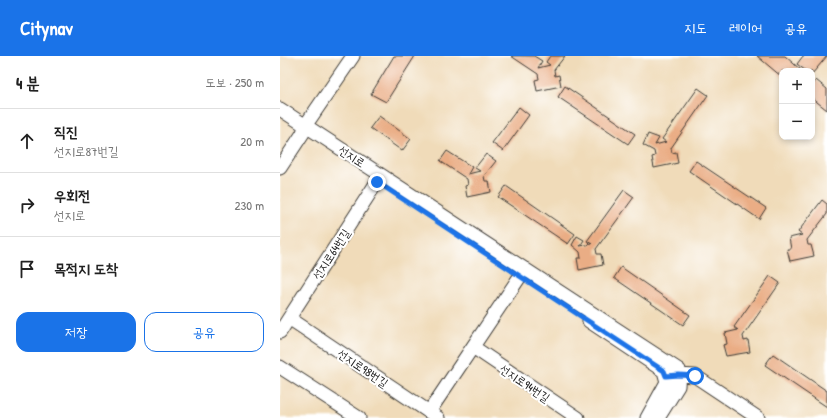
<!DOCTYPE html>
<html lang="ko">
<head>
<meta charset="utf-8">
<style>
	body { margin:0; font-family:"Patrick Hand","Poor Story",sans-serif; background:#f6f6f6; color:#222 }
	.controls { position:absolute; right:12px; top:12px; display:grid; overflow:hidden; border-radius:8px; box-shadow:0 2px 6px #0003 }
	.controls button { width:36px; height:36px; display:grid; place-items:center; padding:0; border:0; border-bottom:1px solid #e0e0e0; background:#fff; color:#222; font:20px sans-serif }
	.stop { position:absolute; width:12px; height:12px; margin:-9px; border:3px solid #1a73e8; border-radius:50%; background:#fff }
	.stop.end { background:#1a73e8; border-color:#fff; box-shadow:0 1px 4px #0008 }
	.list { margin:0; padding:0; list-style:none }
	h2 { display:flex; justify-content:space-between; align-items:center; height:52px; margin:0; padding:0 16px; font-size:17px }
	h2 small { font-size:13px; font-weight:400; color:#767676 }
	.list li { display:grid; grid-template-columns:26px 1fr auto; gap:12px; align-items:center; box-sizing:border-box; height:64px; padding:0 16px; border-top:1px solid #e0e0e0 }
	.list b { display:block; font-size:15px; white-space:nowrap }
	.list p { margin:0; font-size:13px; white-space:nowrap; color:#767676 }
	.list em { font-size:13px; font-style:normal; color:#767676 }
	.actions { display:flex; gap:8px; padding:12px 16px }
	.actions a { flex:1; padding:9px 0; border:1px solid #1a73e8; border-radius:12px; text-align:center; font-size:14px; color:#1a73e8 }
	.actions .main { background:#1a73e8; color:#fff }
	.icon { flex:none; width:22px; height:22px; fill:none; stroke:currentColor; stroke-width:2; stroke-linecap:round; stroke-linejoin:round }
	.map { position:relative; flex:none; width:547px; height:362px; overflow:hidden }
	header { display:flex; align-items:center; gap:24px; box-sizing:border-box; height:56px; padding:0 20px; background:#1a73e8; color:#fff }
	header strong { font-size:19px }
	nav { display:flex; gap:22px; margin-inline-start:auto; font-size:14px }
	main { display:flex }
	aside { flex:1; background:#fff }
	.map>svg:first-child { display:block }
	.building { fill:#eaad85 }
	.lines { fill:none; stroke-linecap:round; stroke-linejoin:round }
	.minor-casing { stroke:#3c3934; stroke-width:15 }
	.minor { stroke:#fff; stroke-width:13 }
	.route { stroke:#1a73e8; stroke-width:5 }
	.labels { text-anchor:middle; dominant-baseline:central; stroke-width:4; stroke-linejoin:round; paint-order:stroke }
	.street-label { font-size:12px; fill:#1c1c1c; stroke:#fff }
</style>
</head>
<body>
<header>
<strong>Citynav</strong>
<nav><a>지도</a><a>레이어</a><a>공유</a></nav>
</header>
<main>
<aside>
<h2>4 분<small>도보 · 250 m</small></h2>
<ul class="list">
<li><svg class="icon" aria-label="ahead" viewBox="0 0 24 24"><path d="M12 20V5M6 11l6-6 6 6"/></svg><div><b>직진</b><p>선지로87번길</p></div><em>20 m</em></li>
<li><svg class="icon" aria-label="right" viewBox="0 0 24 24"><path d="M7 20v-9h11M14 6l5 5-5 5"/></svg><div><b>우회전</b><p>선지로</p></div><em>230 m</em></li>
<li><svg class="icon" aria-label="arrive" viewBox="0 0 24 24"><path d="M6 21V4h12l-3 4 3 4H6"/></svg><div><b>목적지 도착</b></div></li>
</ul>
<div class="actions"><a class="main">저장</a><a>공유</a></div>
</aside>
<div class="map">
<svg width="547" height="362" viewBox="0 0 547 362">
	<rect width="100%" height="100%" fill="#fff"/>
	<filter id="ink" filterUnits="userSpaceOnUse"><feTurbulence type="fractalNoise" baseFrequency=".025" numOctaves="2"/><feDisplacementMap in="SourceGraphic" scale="8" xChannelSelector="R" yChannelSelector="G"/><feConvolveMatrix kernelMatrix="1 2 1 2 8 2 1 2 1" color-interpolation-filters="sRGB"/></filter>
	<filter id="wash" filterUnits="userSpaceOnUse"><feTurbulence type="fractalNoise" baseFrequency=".012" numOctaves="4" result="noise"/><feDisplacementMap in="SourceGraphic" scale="16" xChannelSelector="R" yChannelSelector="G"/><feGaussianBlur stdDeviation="0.9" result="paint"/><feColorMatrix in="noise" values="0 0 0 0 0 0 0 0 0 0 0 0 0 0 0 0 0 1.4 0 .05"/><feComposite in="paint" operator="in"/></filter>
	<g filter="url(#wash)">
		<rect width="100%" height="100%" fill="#f0dbb9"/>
		<g id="blocks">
			<path class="building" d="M114,0H135L106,46L91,38Z
				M231,0H254L262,5L258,12L270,9L266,6L270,0H285L274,14L275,20L279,19L281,30L257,35L255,24L259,23L258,18Z
				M477,0H505L522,15H502V21Z
				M523,0H547L532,18V15H526L517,8Z
				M536,24L547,33V54L532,42V30Z
				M285,30L355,78L348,88L278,41Z
				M418,32L428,39L391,92L392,97L396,96L398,107L374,112L372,101L375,100L374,95L363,89L368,78L379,82L375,89L386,86L382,83Z
				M239,51L249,59L223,95L212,87Z
				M99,60L131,83L122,95L90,72Z
				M167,95L192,111L188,118L200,115L195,112L206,98L216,105L204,120L205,125H209L211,136L187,141L185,130L188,129L187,123L160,105Z
				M416,105L486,152L479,163L409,115Z
				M226,130L295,178L288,188L218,141Z
				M344,134L354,141L316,193L317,198H321L323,209L299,214L297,202H301L300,196L292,189L297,180L304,184L300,190L312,188L307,185Z
				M542,144L547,148V158L527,184L528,189H531L534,200L510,205L507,193H511L509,182L522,179L518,176Z
				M341,211L410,259L403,269L334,222Z
				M490,220L500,227L463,280L464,285L468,284L470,296L446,300L443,289L447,288L445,277L458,274L454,271Z
				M493,298L547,335V351L485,309Z"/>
		</g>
	</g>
	<g filter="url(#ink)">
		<use href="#blocks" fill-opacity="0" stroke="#3c3934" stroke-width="1"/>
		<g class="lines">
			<defs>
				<path id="minor" d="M0,53L399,314L398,330L378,362
					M0,112L23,77L25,70L73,0
					M9,262L158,362
					M309,265L384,315L387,326L367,362
					M0,276L97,126L100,119
					M193,291L298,362
					M0,311L79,362
					M391,319H399L415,320L478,362
					M149,356L245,213"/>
			</defs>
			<use href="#minor" class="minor-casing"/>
			<use href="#minor" class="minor"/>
		</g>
	</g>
	<g class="lines" filter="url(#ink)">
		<path class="route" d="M97,126L384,315L386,320L399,319L415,320"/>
	</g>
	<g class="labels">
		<g class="street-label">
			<text transform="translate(72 100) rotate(33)">선지로</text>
			<text transform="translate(51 198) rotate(-57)">선지로64번길</text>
			<text transform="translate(83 312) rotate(34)">선지로98번길</text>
			<text transform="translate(245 327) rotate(34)">선지로94번길</text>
		</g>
	</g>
</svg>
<div class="controls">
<button>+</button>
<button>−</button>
</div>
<div class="stop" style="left:415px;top:320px"></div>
<div class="stop end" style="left:97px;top:126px"></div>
</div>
</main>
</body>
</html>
